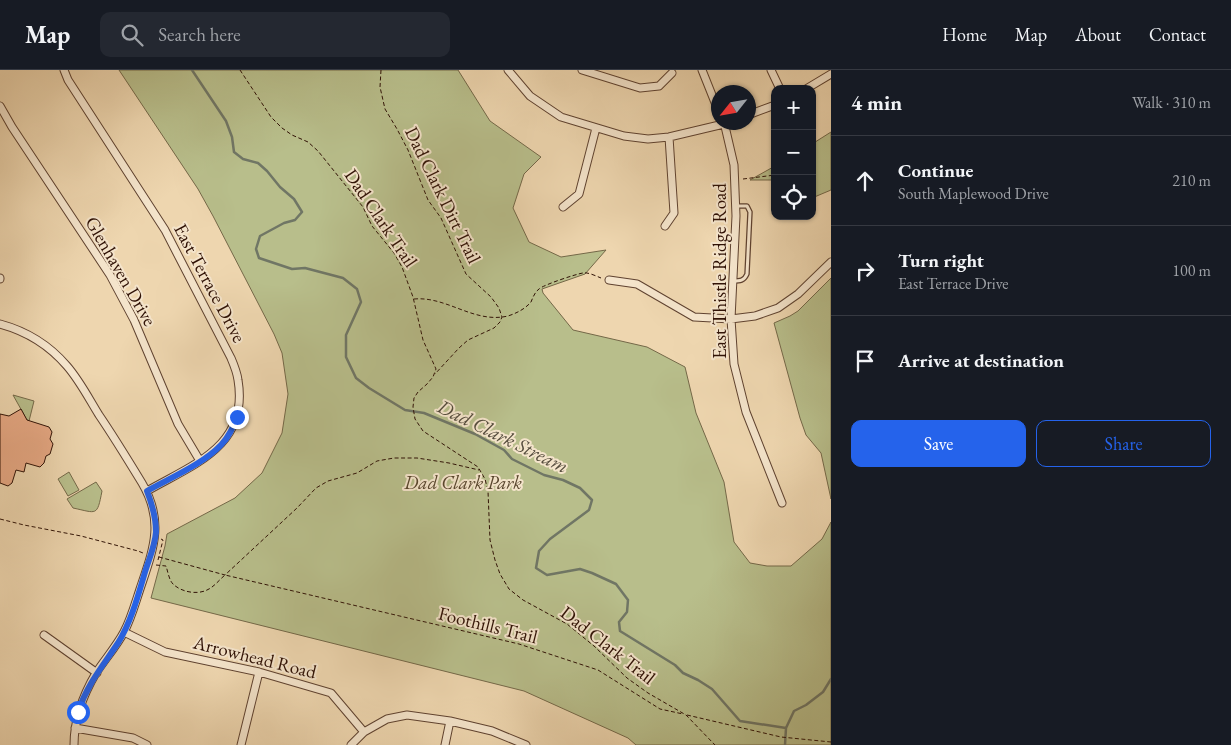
<!DOCTYPE html>
<html lang="en">
<head>
<meta charset="utf-8">
<style>
	body { margin:0; font-family:"EB Garamond",serif; background:#242831; color:#f1f3f6 }
	.controls { position:absolute; right:15px; top:15px; display:grid; overflow:hidden; border-radius:10px; box-shadow:0 1px 4px #0004 }
	.controls button { width:45px; height:45px; display:grid; place-items:center; padding:0; border:0; border-bottom:1px solid #363941; background:#171b24; color:#f1f3f6; font:25px sans-serif }
	.compass { position:absolute; left:711px; top:15px; width:45px; height:45px; border-radius:50%; background:#171b24; box-shadow:0 1px 4px #0004; rotate:239deg }
	.stop { position:absolute; width:15px; height:15px; margin:-11px; border:4px solid #2563eb; border-radius:50%; background:#fff }
	.stop.end { background:#2563eb; border-color:#fff; box-shadow:0 1px 5px #0008 }
	.list { margin:0; padding:0; list-style:none }
	h2 { display:flex; justify-content:space-between; align-items:center; height:65px; margin:0; padding:0 20px; font-size:21px }
	h2 small { font-size:16px; font-weight:400; color:#9ea1a6 }
	.list li { display:grid; grid-template-columns:32px 1fr auto; gap:15px; align-items:center; box-sizing:border-box; height:90px; padding:0 20px; border-top:1px solid #363941 }
	.list b { display:block; font-size:19px; white-space:nowrap }
	.list p { margin:0; font-size:16px; white-space:nowrap; color:#9ea1a6 }
	.list em { font-size:16px; font-style:normal; color:#9ea1a6 }
	.actions { display:flex; gap:10px; padding:15px 20px }
	.actions a { flex:1; padding:11px 0; border:1px solid #2563eb; border-radius:10px; text-align:center; font-size:18px; color:#2563eb }
	.actions .main { background:#2563eb; color:#fff }
	.icon { flex:none; width:28px; height:28px; fill:none; stroke:currentColor; stroke-width:2; stroke-linecap:round; stroke-linejoin:round }
	.map { position:relative; flex:none; width:831px; height:675px; overflow:hidden }
	header { display:flex; align-items:center; gap:30px; box-sizing:border-box; height:70px; padding:0 25px; background:#171b24; border-bottom:1px solid #363941 }
	header strong { font-size:24px }
	nav { display:flex; gap:28px; margin-inline-start:auto; font-size:18px }
	.search { width:350px; height:45px; background:#242831; display:flex; align-items:center; gap:12px; box-sizing:border-box; padding:0 18px; border-radius:10px; color:#9ea1a6; font-size:19px }
	main { display:flex }
	aside { flex:1; background:#171b24 }
	.map>svg:first-child { display:block }
	.green { fill:#b8be8b; stroke:#746848 }
	.lines { fill:none; stroke-linecap:round; stroke-linejoin:round }
	.stream { stroke:#707665; stroke-width:2.5 }
	.building { fill:#e8a985; stroke:#2f1105 }
	.service-casing { stroke:#5f4230; stroke-width:5.5 }
	.minor-casing { stroke:#5f4230; stroke-width:9 }
	.path { stroke:#2f1105; stroke-width:1; stroke-dasharray:4 2.5; stroke-linecap:butt }
	.service { stroke:#f4e4cb; stroke-width:3 }
	.minor { stroke:#f4e4cb; stroke-width:7 }
	.route { stroke:#2563eb; stroke-width:6 }
	.labels { text-anchor:middle; dominant-baseline:central; stroke-width:4; stroke-linejoin:round; paint-order:stroke }
	.street-label { font-size:19px; fill:#2f1105; stroke:#f4e4cb }
	.park-label { font-size:19px; font-style:italic; fill:#58452d; stroke:#f4e4cb }
	.water-label { font-size:20px; font-style:italic; fill:#554c3d; stroke:#f4e4cb }
</style>
</head>
<body>
<header>
<strong>Map</strong>
<div class="search"><svg class="icon" aria-label="search" viewBox="0 0 24 24"><circle cx="10" cy="10" r="6"/><path d="M15 15l6 6"/></svg>Search here</div>
<nav><a>Home</a><a>Map</a><a>About</a><a>Contact</a></nav>
</header>
<main>
<div class="map">
<svg width="831" height="675" viewBox="0 0 831 675">
	<rect width="100%" height="100%" fill="#eed6af"/>
	<filter id="stains"><feTurbulence type="fractalNoise" baseFrequency=".004" numOctaves="4"/><feColorMatrix values="0 0 0 0 .2 0 0 0 0 .09 0 0 0 0 .02 0 0 0 .5 -.17"/></filter>
	<radialGradient id="worn" r=".72"><stop offset=".6" stop-color="#630" stop-opacity="0"/><stop offset="1" stop-color="#630" stop-opacity=".3"/></radialGradient>
	<path class="green" d="M119,0H458L490,51L541,87L524,104L513,138L529,172L561,187L606,180L585,204L542,219L543,223L573,260L647,277L685,297L696,343L724,412L734,472L750,493L767,496H791L822,469L831,452V675H636L628,668L524,621L151,528L165,476L167,464L235,428L262,403L282,363L288,324L282,283L274,264L213,146L198,119Z
		M831,62V120L812,128V74Z
		M775,96V110H750Z
		M831,208V429L821,383L806,365L800,348L774,253L790,246L798,241Z
		M13,325L34,331L29,351L27,350Z
		M69,402L79,420L68,426L58,409Z
		M96,412L102,421C97,447 97,443 73,438L67,429Z"/>
	<g class="lines">
		<path class="stream" d="M192,0L226,51L232,67L234,82L243,89L258,93L267,101L280,117L294,129L302,142L295,150L284,153L260,166L256,179L259,188L292,199L305,198L343,208L357,219L361,232L346,265V287L356,308L369,318L405,340L424,343L475,364L504,380L512,389L544,405L563,410L580,418L592,430L589,440L550,469L539,481L536,498L547,505L580,499L592,503L616,514L628,530L627,542L619,552L620,561L675,595L683,603L698,610L712,619L740,651L786,658L785,675
			M786,658L794,641L806,635L823,622L831,609"/>
	</g>
	<path class="building" d="M21,339L27,350L49,357L52,362L50,369L53,374L50,384L46,386L44,393L40,397L26,393L24,402L16,400L12,413L8,416L0,413V344L9,346Z"/>
	<g class="lines">
		<defs>
			<path id="service" d="M733,211C740,211 744,211 747,204L750,142L747,136H736"/>
			<path id="minor" d="M64,0L68,10L165,160L231,288C234,295 237,302 238,310C249,376 194,394 147,421
				M508,0L530,26L561,47L624,66L648,69L669,67L728,53
				M582,0L640,18L659,16L672,3
				M702,0L718,40
				M771,0L780,19
				M806,19L831,4
				M0,36L12,57L110,205L134,250L178,354L200,391
				M748,45L775,35
				M724,52L734,95L736,146L731,249L734,294L746,342L782,433
				M563,137L579,124L596,58
				M665,156L674,143L669,67
				M0,208V209
				M609,210L637,214L694,247L731,249L755,246L778,238L798,224L831,192
				M0,254C26,261 50,276 67,296C80,311 89,329 99,345C114,367 128,390 142,413C165,452 153,480 140,519C135,534 131,549 124,562C116,577 105,589 96,603C83,625 74,649 74,675
				M124,562L165,582L259,602L331,623L364,662
				M44,565L97,603
				M75,658L133,668L147,675
				M241,675L259,602
				M351,675L364,662L387,649L407,645L450,651L492,661L526,675
				M445,675L450,651"/>
		</defs>
		<use href="#service" class="service-casing"/>
		<use href="#minor" class="minor-casing"/>
		<path class="path" d="M240,0L271,47L282,58L292,65L308,72L318,81L363,137L372,156L394,183L402,197L413,227L423,270L436,299L433,307L427,314L418,322L414,328L413,337L415,349L423,361L478,397L485,409L488,421L490,470L495,490L500,504L509,519L523,530L567,554L594,576L627,608L648,623L686,645L715,675
			M381,0L380,17L385,39L397,59L408,80L428,130L441,148L466,204L491,227L499,238L502,247L500,252L494,258L468,270L459,278L435,304
			M743,109L775,105
			M414,229C447,226 474,254 508,246C517,243 525,239 531,232C533,227 535,222 539,219C543,215 576,204 583,203C588,202 596,206 601,208
			M0,449L24,455L81,466L138,481L143,483
			M159,487L225,505L297,438L316,418L328,411L357,403L377,391L394,388H417L449,393L479,400
			M158,490L163,470L161,469
			M156,495L166,496C168,502 169,510 173,514C181,522 197,525 207,520C214,517 219,510 225,505L519,574L598,600L660,639L683,644
			M687,645L781,667L831,672"/>
		<use href="#service" class="service"/>
		<use href="#minor" class="minor"/>
	</g>
	<g class="lines">
		<path class="route" d="M78,642C87,615 102,597 118,573C131,552 138,526 145,502C149,489 155,476 156,462C156,448 152,434 147,421C170,408 203,394 221,375C229,367 233,357 237,347"/>
	</g>
	<g class="labels">
		<g class="street-label">
			<text transform="translate(443 125) rotate(64)">Dad Clark Dirt Trail</text>
			<text transform="translate(381 148) rotate(56)">Dad Clark Trail</text>
			<text transform="translate(121 201) rotate(60)">Glenhaven Drive</text>
			<text transform="translate(719 201) rotate(-90)">East Thistle Ridge Road</text>
			<text transform="translate(210 213) rotate(62)">East Terrace Drive</text>
			<text transform="translate(488 555) rotate(14)">Foothills Trail</text>
			<text transform="translate(608 575) rotate(38)">Dad Clark Trail</text>
			<text transform="translate(255 587) rotate(14)">Arrowhead Road</text>
		</g>
		<g class="park-label">
			<text x="463" y="412">Dad Clark Park</text>
		</g>
		<g class="water-label">
			<text transform="translate(503 366) rotate(26)">Dad Clark Stream</text>
		</g>
	</g>
	<rect width="100%" height="100%" filter="url(#stains)"/>
	<rect width="100%" height="100%" fill="url(#worn)"/>
</svg>
<div class="controls">
<button>+</button>
<button>−</button>
<button><svg class="icon" aria-label="locate" viewBox="0 0 24 24"><circle cx="12" cy="12" r="6"/><path d="M12 2v4M12 18v4M2 12h4M18 12h4"/></svg></button>
</div>
<svg class="compass" viewBox="-18 -18 36 36"><path d="M0-13l5 13h-10z" fill="#e53935"/><path d="M0 13l5-13h-10z" fill="#9ea1a6"/></svg>
<div class="stop" style="left:78px;top:642px"></div>
<div class="stop end" style="left:237px;top:347px"></div>
</div>
<aside>
<h2>4 min<small>Walk · 310 m</small></h2>
<ul class="list">
<li><svg class="icon" aria-label="ahead" viewBox="0 0 24 24"><path d="M12 20V5M6 11l6-6 6 6"/></svg><div><b>Continue</b><p>South Maplewood Drive</p></div><em>210 m</em></li>
<li><svg class="icon" aria-label="right" viewBox="0 0 24 24"><path d="M7 20v-9h11M14 6l5 5-5 5"/></svg><div><b>Turn right</b><p>East Terrace Drive</p></div><em>100 m</em></li>
<li><svg class="icon" aria-label="arrive" viewBox="0 0 24 24"><path d="M6 21V4h12l-3 4 3 4H6"/></svg><div><b>Arrive at destination</b></div></li>
</ul>
<div class="actions"><a class="main">Save</a><a>Share</a></div>
</aside>
</main>
</body>
</html>
